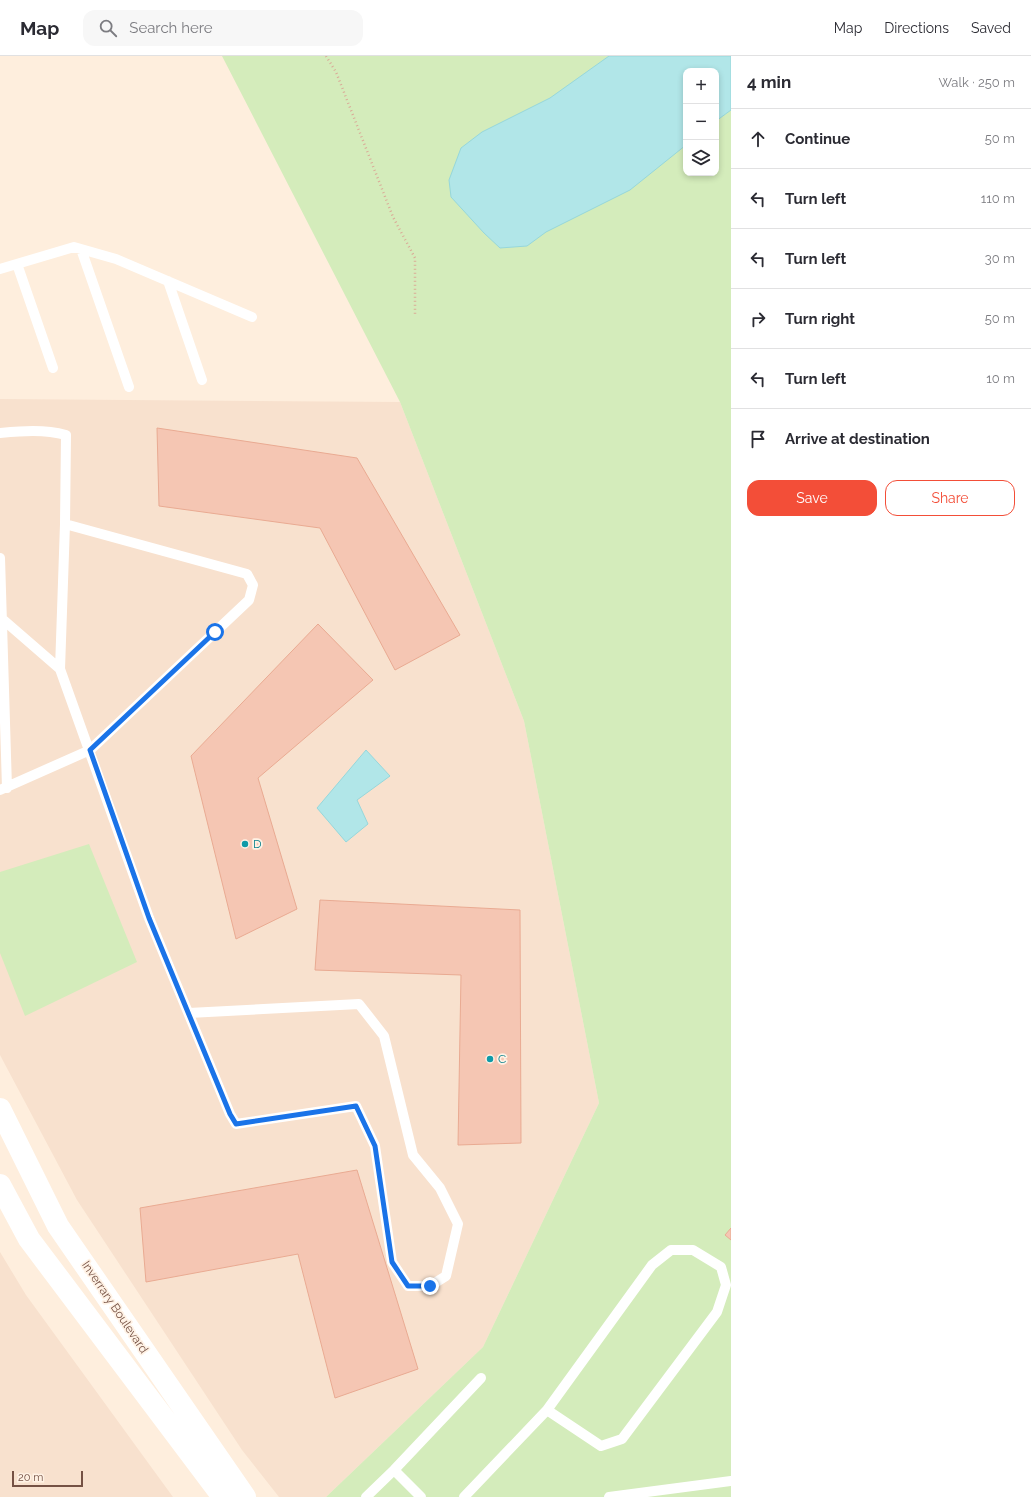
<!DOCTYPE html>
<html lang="en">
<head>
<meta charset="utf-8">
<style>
	body { margin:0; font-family:Raleway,sans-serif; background:#f7f7f7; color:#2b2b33 }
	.controls { position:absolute; right:12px; top:12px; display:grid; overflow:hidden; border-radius:8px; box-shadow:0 2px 6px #0003 }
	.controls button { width:36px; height:36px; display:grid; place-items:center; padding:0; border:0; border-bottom:1px solid #e1e1e2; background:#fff; color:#2b2b33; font:20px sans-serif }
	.scale { position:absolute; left:12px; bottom:10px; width:71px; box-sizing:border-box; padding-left:4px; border:2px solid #755144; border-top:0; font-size:11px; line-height:14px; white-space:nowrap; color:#755144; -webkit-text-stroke:3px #fff2e5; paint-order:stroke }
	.stop { position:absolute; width:12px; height:12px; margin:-9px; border:3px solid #1a73e8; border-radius:50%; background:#fff }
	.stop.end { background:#1a73e8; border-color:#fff; box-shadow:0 1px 4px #0008 }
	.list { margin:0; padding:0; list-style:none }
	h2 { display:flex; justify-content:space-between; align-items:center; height:52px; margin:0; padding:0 16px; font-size:17px }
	h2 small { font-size:13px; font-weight:400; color:#7c7c81 }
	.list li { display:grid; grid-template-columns:26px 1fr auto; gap:12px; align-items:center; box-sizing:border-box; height:60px; padding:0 16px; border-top:1px solid #e1e1e2 }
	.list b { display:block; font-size:15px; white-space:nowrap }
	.list em { font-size:13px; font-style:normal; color:#7c7c81 }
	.actions { display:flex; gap:8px; padding:12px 16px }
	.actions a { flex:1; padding:9px 0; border:1px solid #f34e38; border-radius:12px; text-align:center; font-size:14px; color:#f34e38 }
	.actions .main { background:#f34e38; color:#fff }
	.icon { flex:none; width:22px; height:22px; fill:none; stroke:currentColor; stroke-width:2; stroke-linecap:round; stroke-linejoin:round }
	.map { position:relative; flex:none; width:731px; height:1441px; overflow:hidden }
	header { display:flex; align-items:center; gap:24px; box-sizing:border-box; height:56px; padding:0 20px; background:#fff; border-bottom:1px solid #e1e1e2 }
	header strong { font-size:19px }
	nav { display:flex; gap:22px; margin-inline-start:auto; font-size:14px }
	.search { width:280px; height:36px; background:#f7f7f7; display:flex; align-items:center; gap:10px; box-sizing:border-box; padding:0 14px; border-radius:12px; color:#7c7c81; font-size:15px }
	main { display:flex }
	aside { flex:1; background:#fff }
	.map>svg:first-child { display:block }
	.residential { fill:#f8e1ce }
	.green { fill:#d4ecbb; fill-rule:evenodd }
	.water { fill:#b1e6e8; stroke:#96d7db }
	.building { fill:#f5c6b3; stroke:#e9aa92 }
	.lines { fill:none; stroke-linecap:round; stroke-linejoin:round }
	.path { stroke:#daaa97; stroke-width:2.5; stroke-dasharray:1 3; stroke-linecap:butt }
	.service { stroke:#fff; stroke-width:10 }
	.tertiary { stroke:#fff; stroke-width:22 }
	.route { stroke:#1a73e8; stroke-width:5 }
	.culture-dot { fill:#0f9aa8; stroke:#fff2e5; stroke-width:1.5 }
	.labels { text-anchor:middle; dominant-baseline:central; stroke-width:3.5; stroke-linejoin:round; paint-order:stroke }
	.culture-label { font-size:12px; fill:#0d838f; stroke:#fff2e5; text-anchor:start }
	.street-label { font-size:12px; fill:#755144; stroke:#fff2e5 }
</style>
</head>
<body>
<header>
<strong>Map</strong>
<div class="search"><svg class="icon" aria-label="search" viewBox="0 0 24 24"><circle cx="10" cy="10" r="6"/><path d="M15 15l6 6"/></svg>Search here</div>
<nav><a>Map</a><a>Directions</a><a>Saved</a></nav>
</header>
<main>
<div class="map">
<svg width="731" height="1441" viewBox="0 0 731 1441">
	<rect width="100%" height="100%" fill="#feeedd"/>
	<path class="residential" d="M0,343L400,346L524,665L599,1047L483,1291L326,1441H279L242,1394L77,1144L0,999Z
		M0,1196L26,1239L173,1441H0Z"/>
	<path class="green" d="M222,0H731V1441H326L483,1291L599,1047L524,665L400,346ZM686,15H716V117H686Z
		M89,788L137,906L25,960L0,897V816Z"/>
	<path class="water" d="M609,0H731V54L716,65V15H686V89L630,134L546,176L527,190L500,192L484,177L451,141L449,124L461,92L482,76L550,42Z
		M366,694L390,720L357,744L368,768L346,786L317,752Z"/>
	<path class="building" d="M157,372L357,402L460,579L395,614L320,472L159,450Z
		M318,568L373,624L258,722L297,853L236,883L191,700Z
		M320,844L520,854L521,1087L458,1089L461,919L315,914Z
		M357,1114L418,1313L335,1342L298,1198L146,1226L140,1152Z
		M731,1172V1184L725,1179Z"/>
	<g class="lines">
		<path class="path" d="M326,0L336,16L393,161L415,202V259"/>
		<path class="service" d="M81,193L129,331
			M17,208L53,312
			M0,213L74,191L116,203L252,261
			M168,225L202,324
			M0,377C22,375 44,373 66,379L65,468L60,613L0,561
			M0,502L7,732
			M60,613L149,862L230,1058L236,1068L356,1050L375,1090L392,1206L408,1230H430L446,1220L458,1168L440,1132L413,1099L384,980L359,948L189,957
			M0,734L90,694L249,544L253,529L247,518L65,468
			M394,1414L421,1441
			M366,1441L394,1414L481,1322
			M464,1441L547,1354L652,1209L671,1194H693L721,1211L726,1229L717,1256L622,1383L601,1390L547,1354
			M609,1441L731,1425"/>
		<path class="tertiary" d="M0,1053L58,1170L245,1441
			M0,1129L29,1183L223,1441"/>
	</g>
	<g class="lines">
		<path class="route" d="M215,576L90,694L149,862L230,1058L236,1068L356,1050L375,1090L392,1206L408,1230H430"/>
	</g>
	<g class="culture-dot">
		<circle cx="245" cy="788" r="4"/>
		<circle cx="490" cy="1003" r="4"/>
	</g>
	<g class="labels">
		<g class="culture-label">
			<text x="253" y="788">D</text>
			<text x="498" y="1003">C</text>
		</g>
		<g class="street-label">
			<text transform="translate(115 1251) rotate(56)">Inverrary Boulevard</text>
		</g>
	</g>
</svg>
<div class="controls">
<button>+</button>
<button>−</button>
<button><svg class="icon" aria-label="layers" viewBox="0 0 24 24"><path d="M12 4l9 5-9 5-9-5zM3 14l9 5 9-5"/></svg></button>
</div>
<div class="scale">20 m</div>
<div class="stop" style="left:215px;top:576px"></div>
<div class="stop end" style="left:430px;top:1230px"></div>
</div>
<aside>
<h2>4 min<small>Walk · 250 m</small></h2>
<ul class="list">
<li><svg class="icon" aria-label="ahead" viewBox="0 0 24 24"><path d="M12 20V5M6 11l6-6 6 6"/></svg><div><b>Continue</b></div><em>50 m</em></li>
<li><svg class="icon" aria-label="left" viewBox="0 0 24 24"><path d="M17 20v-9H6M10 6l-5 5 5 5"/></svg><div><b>Turn left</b></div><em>110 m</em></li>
<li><svg class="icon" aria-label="left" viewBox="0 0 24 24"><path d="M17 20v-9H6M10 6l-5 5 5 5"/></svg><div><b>Turn left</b></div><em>30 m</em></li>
<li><svg class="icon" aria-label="right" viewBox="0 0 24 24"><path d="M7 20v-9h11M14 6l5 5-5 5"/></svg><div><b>Turn right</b></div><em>50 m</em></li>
<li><svg class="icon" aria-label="left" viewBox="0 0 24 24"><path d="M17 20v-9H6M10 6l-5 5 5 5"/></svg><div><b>Turn left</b></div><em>10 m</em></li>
<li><svg class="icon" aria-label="arrive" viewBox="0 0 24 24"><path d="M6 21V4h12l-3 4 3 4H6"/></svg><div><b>Arrive at destination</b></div></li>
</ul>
<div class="actions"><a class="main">Save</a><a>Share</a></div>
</aside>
</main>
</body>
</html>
